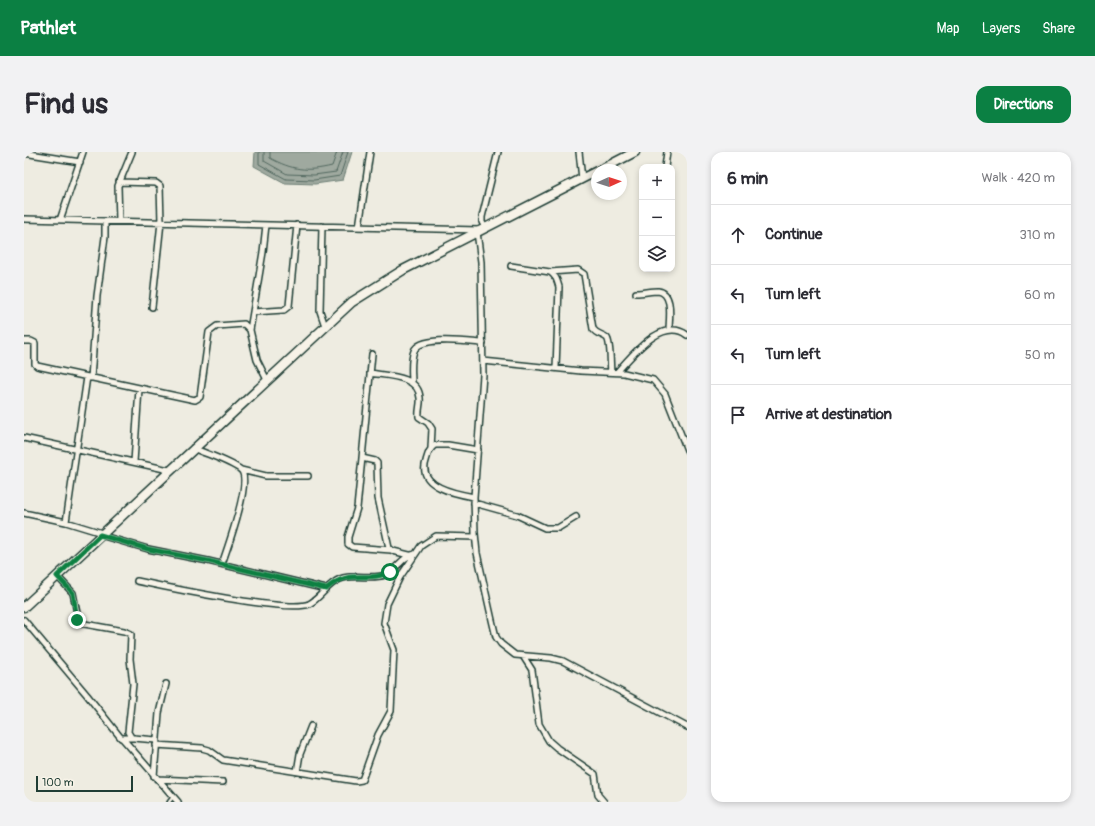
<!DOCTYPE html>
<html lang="en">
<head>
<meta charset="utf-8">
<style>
	body { margin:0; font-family:Pangolin,sans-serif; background:#f2f2f3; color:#2b2b33 }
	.controls { position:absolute; right:12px; top:12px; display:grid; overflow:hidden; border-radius:8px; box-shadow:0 2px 6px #0003 }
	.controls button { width:36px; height:36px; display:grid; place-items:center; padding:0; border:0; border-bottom:1px solid #e1e1e2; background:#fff; color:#2b2b33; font:20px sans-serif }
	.compass { position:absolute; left:567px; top:12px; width:36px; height:36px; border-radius:50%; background:#fff; box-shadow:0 2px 6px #0003; rotate:87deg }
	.scale { position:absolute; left:12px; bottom:10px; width:97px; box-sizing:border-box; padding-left:4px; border:2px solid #1f3d34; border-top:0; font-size:11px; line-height:14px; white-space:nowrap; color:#1f3d34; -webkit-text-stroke:3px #f7f3e8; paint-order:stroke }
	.stop { position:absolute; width:12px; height:12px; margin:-9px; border:3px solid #0b8043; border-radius:50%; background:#fff }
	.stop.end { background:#0b8043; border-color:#fff; box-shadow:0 1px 4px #0008 }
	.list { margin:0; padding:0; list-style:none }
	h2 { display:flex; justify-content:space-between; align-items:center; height:52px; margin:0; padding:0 16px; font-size:17px }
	h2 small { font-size:13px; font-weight:400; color:#7c7c81 }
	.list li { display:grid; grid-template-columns:26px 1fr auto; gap:12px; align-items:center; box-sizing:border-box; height:60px; padding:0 16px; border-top:1px solid #e1e1e2 }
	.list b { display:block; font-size:15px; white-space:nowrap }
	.list em { font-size:13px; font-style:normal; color:#7c7c81 }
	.icon { flex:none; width:22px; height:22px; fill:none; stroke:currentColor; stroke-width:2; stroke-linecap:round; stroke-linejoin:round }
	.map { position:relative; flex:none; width:663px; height:650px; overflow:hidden; border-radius:12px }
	header { display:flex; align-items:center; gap:24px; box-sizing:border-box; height:56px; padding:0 20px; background:#0b8043; color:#fff }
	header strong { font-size:19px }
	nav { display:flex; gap:22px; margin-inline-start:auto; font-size:14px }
	.intro { display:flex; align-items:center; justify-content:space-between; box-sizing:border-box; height:96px; padding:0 24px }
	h1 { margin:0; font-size:28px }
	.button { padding:10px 18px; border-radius:12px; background:#0b8043; color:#fff; font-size:14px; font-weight:700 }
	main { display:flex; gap:24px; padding:0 24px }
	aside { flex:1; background:#fff; border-radius:12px; box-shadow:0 2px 6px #0003 }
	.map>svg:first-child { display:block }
	.water { fill:#9fa99f; stroke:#6c7e74 }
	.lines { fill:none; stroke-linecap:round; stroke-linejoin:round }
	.shore { stroke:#52685f; stroke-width:1 }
	.lane-casing { stroke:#1f3d34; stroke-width:5.5 }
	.street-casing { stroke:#1f3d34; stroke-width:8 }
	.primary-casing { stroke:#1f3d34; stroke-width:11 }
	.lane { stroke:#f7f3e8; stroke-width:2.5 }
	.street { stroke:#f7f3e8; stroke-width:5 }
	.primary { stroke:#f7f3e8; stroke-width:8 }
	.route { stroke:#0b8043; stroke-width:5 }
</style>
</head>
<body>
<header>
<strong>Pathlet</strong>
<nav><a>Map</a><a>Layers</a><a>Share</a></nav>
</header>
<div class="intro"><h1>Find us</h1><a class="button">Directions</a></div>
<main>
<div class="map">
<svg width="663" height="650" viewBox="0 0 663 650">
	<rect width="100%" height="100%" fill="#eeece1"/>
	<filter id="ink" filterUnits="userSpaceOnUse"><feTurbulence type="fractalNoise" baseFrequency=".025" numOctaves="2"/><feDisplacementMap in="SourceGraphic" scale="8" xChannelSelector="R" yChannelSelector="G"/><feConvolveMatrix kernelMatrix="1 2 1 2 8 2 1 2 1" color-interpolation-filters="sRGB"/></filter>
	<g filter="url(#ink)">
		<path class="water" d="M231,0H328L319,28L291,32L261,31L230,14Z"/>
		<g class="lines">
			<path class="shore" d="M235,0V12L262,27L290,28L316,24L324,0
				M240,0V9L263,22L290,23L312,20L319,0
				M246,0V6C268,18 283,20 308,14L313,0"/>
			<defs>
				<path id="lane" d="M145,650L149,645"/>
				<path id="street" d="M555,0L558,27
					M0,1L56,10
					M641,15L643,0
					M95,30L132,31L136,34L137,70L128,155
					M0,67L455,78
					M36,68L59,0
					M95,69L94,34L108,0
					M298,74L296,159L301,174
					M335,75L346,0
					M461,76L458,70V65L474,0
					M453,80L457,110L459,223L450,345L451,381L453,401L468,468L472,485L477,492L491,503L527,506L539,509L663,575
					M487,114L526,120C532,124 533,128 535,135L532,216
					M526,120L554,118L560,122L569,177C573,183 579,182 583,186C587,191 586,213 587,220
					M612,141C619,141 627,139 634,139C650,141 645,167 645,178
					M229,160L260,158L265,154L273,73
					M226,178L239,100L242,73
					M0,189H7L11,191V212L13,214L171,248L176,245L185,180L193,174L220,172L226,178L233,208L243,228
					M348,202L338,306L351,309L353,311L354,346L365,396L369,399L385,403
					M459,209L557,219L600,221L629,228L641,242L663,298
					M593,220C608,204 638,164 663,183
					M346,221C362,224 395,223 396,246C397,252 394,258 395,265L404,271L408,277L407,296
					M67,226L73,144L81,85V69
					M388,231C388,221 386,209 390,199C396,183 445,190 459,191
					M0,286L145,318
					M169,296C182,302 206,309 217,318C228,329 203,397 198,412
					M338,306L333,356L324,385V392L328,395L367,398
					M110,310L115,237
					M217,318L242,324H284
					M450,345C433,342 393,335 402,309C404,302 405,297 411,293H424L454,298
					M450,351L493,363L521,376H534L552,365
					M0,361L42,370L78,381
					M42,370L63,225
					M76,383L124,397L184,409L302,437
					M33,424L49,441L55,471L100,479L107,482L106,507L109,532L104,580L107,585L110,586L132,588
					M113,429C141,435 265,461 285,452C297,446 303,432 316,427C331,421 347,428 361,423C373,418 378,404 391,402
					M0,468L63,543L97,586H109
					M499,504L508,518L515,572L525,589L533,596L571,622L574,643L580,650
					M99,587L154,650
					M132,593L178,596L185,598L199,608L332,629L338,628L354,583L367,559L370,498L360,471L363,452L376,425L397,394L412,384L451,385
					M273,620L276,602L287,574
					M130,624L135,561L142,532
					M133,627L199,630"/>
				<path id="primary" d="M576,18L611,0
					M0,455L328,150L379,118L573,19"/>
			</defs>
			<use href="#lane" class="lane-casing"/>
			<use href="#street" class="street-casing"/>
			<use href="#primary" class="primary-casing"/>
			<use href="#lane" class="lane"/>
			<use href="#street" class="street"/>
			<use href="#primary" class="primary"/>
		</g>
	</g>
	<g class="lines" filter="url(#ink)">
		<path class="route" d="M53,468L49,441L33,424L76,383L124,397L184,409L302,437C327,415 343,432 366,420"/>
	</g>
</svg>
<div class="controls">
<button>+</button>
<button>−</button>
<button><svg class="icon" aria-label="layers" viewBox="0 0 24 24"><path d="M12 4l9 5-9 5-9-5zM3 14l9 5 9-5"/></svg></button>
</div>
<svg class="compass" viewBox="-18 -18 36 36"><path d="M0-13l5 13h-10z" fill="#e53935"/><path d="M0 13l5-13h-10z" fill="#7c7c81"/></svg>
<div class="scale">100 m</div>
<div class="stop" style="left:366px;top:420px"></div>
<div class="stop end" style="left:53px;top:468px"></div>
</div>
<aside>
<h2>6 min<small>Walk · 420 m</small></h2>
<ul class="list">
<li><svg class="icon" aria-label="ahead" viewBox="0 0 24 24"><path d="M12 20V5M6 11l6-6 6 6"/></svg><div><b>Continue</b></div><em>310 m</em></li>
<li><svg class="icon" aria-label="left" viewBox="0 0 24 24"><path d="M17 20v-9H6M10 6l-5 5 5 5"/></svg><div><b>Turn left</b></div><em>60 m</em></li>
<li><svg class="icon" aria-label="left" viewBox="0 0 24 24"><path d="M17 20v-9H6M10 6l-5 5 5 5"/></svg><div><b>Turn left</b></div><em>50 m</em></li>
<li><svg class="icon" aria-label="arrive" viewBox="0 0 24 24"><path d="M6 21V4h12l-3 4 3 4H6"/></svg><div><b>Arrive at destination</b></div></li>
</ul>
</aside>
</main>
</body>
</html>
